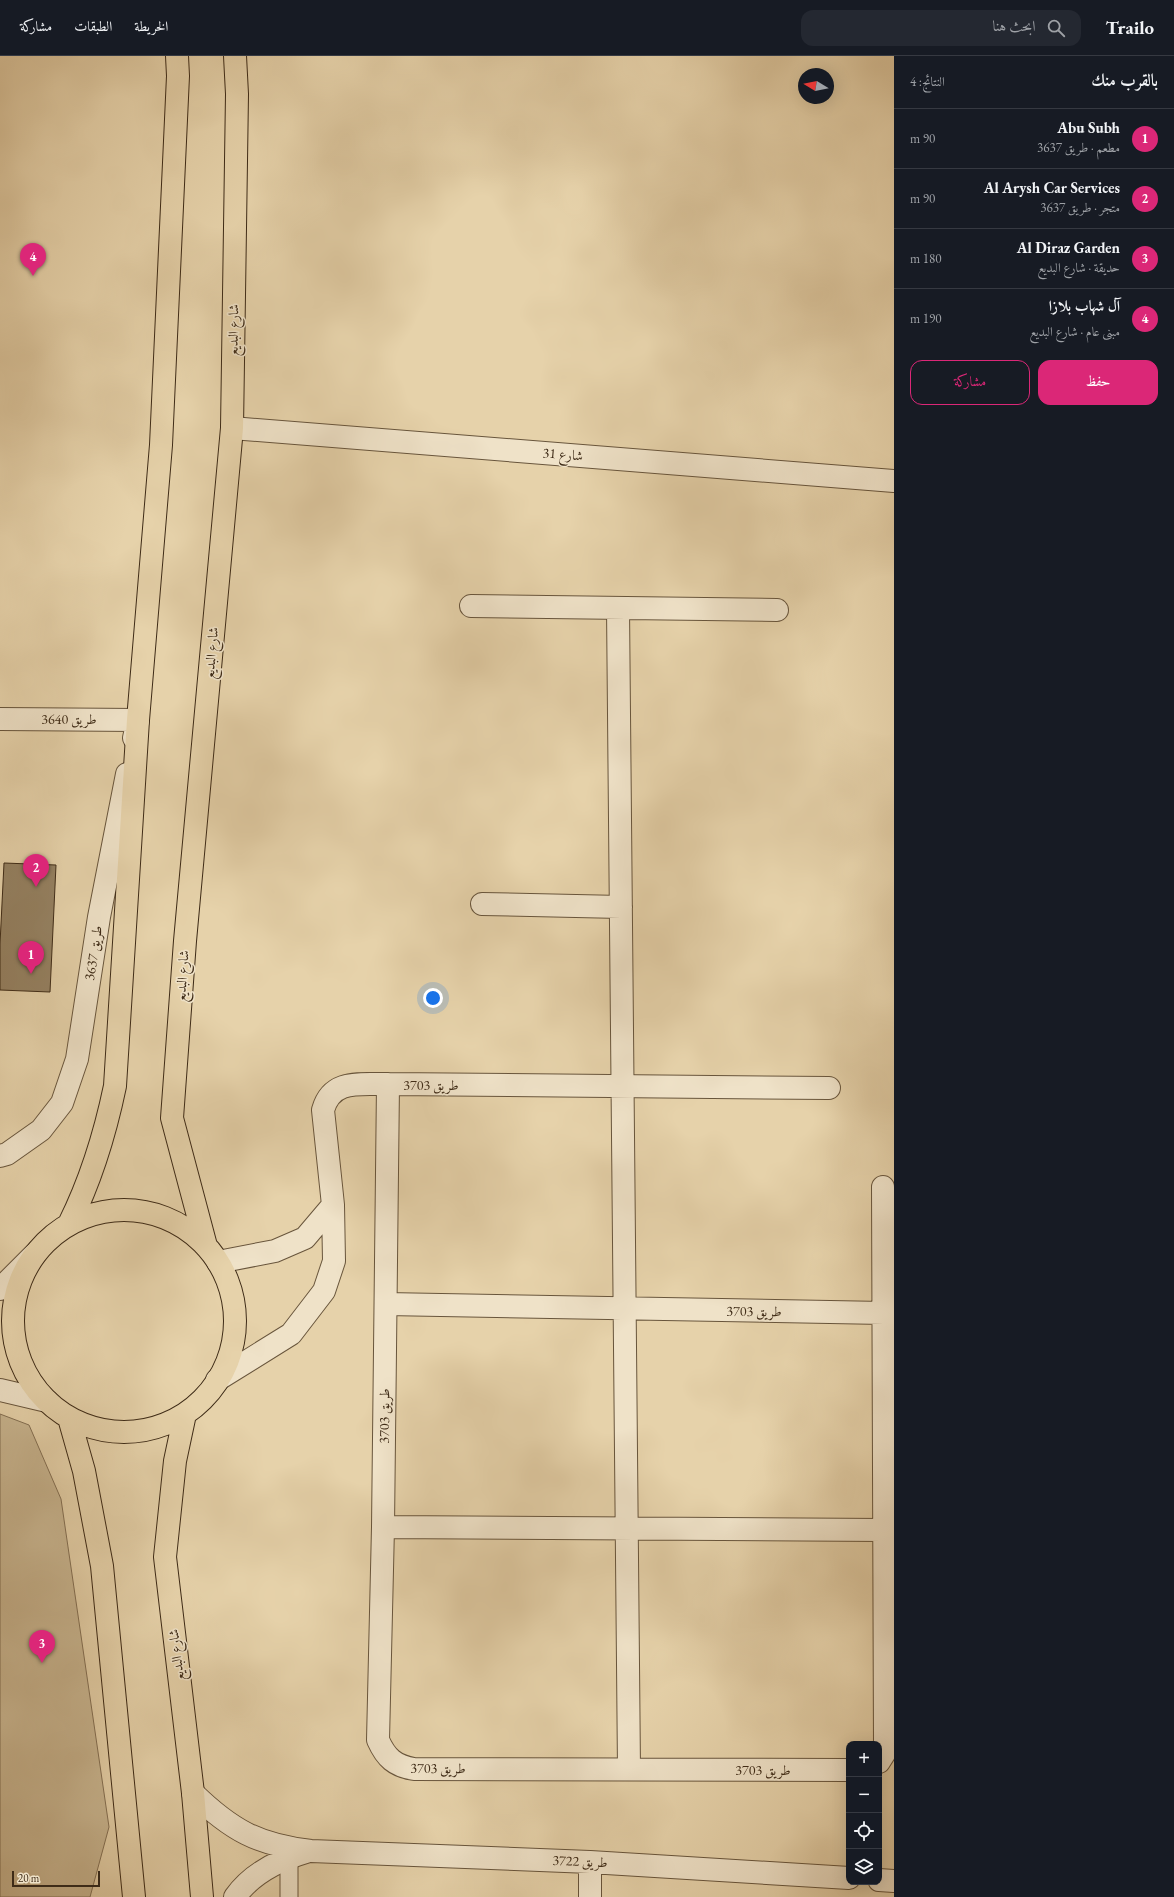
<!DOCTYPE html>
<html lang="ar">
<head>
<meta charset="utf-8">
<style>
	body { margin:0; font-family:"EB Garamond",Amiri,serif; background:#242831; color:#f1f3f6; direction:rtl }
	.controls { position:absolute; right:12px; bottom:12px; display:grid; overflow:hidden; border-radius:8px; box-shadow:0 4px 16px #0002 }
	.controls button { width:36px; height:36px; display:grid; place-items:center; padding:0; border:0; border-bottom:1px solid #363941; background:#171b24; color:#f1f3f6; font:20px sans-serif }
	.compass { position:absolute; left:798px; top:12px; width:36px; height:36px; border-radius:50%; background:#171b24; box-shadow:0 4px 16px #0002; rotate:280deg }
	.scale { position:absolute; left:12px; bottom:10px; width:88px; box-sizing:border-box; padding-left:4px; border:2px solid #3e2b17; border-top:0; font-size:11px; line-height:14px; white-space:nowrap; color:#3e2b17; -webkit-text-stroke:3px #efe2c8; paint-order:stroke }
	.you { position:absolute; left:433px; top:942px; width:14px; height:14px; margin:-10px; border:3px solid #fff; border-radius:50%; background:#1a73e8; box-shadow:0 0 0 6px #1a73e833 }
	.badge { display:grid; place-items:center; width:26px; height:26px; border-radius:50%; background:#db2777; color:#fff; font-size:13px; font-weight:700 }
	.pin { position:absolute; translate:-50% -33px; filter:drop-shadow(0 1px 2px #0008) }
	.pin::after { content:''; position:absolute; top:21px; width:14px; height:12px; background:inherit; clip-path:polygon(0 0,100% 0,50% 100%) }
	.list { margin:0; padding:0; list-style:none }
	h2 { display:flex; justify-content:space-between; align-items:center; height:52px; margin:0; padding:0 16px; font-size:17px }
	h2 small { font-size:13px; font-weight:400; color:#9ea1a6 }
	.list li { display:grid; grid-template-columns:26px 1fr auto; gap:12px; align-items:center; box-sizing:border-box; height:60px; padding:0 16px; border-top:1px solid #363941 }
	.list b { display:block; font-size:15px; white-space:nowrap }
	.list p { margin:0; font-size:13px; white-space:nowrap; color:#9ea1a6 }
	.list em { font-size:13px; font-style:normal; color:#9ea1a6 }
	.actions { display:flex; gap:8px; padding:12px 16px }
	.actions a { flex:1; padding:9px 0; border:1px solid #db2777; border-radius:12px; text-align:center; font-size:14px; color:#db2777 }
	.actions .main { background:#db2777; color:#fff }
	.icon { flex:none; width:22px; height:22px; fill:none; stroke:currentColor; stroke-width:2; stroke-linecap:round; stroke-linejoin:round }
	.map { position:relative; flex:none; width:894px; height:1841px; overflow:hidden; direction:ltr }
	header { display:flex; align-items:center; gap:24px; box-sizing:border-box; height:56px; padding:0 20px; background:#171b24; border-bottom:1px solid #363941 }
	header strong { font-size:19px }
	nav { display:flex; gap:22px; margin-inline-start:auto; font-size:14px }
	.search { width:280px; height:36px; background:#242831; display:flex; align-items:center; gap:10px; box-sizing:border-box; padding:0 14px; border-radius:12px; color:#9ea1a6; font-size:15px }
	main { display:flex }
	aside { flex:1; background:#171b24 }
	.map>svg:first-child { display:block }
	.green { fill:#c9b691; stroke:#847054 }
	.building { fill:#958263; stroke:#3e2b17 }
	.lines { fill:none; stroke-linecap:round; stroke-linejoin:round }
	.lane-casing { stroke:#68553c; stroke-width:19 }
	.street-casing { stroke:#68553c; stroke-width:24 }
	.primary-casing { stroke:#3e2b17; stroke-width:24 }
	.lane { stroke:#efe2c8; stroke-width:17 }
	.street { stroke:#efe2c8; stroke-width:22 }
	.primary { stroke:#e6d2aa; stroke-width:22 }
	.labels { text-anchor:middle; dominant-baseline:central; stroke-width:3; stroke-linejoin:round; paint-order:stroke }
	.street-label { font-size:14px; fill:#3e2b17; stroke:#efe2c8 }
</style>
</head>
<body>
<header>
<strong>Trailo</strong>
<div class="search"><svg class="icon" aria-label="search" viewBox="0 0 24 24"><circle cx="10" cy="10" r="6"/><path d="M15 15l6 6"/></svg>ابحث هنا</div>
<nav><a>الخريطة</a><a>الطبقات</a><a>مشاركة</a></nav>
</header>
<main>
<aside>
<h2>بالقرب منك<small>النتائج: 4</small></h2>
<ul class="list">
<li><span class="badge">1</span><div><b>Abu Subh</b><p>مطعم · طريق 3637</p></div><em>90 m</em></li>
<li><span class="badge">2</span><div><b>Al Arysh Car Services</b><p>متجر · طريق 3637</p></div><em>90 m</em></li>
<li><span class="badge">3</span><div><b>Al Diraz Garden</b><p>حديقة · شارع البديع</p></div><em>180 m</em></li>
<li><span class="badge">4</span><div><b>آل شهاب بلازا</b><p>مبنى عام · شارع البديع</p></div><em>190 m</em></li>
</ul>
<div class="actions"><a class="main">حفظ</a><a>مشاركة</a></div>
</aside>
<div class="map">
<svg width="894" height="1841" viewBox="0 0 894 1841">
	<rect width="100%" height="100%" fill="#e6d2aa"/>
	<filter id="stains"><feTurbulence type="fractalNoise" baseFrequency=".005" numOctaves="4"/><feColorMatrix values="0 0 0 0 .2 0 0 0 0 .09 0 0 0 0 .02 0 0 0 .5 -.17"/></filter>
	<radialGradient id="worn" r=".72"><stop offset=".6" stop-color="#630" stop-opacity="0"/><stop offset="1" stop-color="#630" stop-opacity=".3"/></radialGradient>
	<path class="green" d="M0,1358L29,1369L61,1443L109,1771L90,1841H0Z"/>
	<path class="building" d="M4,807L56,809L50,936L0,934V888Z"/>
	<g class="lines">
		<defs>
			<path id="lane" d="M289,1841V1801"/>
			<path id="street" d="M232,372L894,425
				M471,550L777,554
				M618,552L629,1713
				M0,663L138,664L134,682
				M482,848L621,851
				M388,1028L383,1471L378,1684C386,1702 395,1710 414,1713L849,1714
				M0,1100L7,1098L41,1074L62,1047L77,1003L99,861L127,718
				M218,1206L275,1195L305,1182L333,1149
				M0,1233L35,1198
				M386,1248L884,1257
				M217,1324L291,1278L324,1235L334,1205L333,1149L323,1054C332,1022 361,1029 388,1028L829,1032
				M0,1334L47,1345
				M383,1471L884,1474
				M879,1706L884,1698L885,1688L883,1131
				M193,1737C231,1774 258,1789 311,1795L590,1806L849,1822
				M879,1824L894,1825
				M235,1841C252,1817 279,1804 306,1796
				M590,1841V1806"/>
			<path id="primary" d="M13 1265a111 111 0 1 1 222 0a111 111 0 1 1-222 0Z
				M69,1168C91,1124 105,1078 115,1030L138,664L161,389L178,20L177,0
				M206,1190L172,1062L185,885L232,372L237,38L235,0
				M185,1358L175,1405L165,1501L193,1737L202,1841
				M69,1362L84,1415L102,1510L134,1841"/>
		</defs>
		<use href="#lane" class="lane-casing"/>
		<use href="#street" class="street-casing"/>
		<use href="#primary" class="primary-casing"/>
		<use href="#lane" class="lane"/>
		<use href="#street" class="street"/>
		<use href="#primary" class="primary"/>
	</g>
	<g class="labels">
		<g class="street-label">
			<text transform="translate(233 274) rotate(-89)">شارع البديع</text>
			<text transform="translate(563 398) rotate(5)">شارع 31</text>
			<text transform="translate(211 597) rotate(-85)">شارع البديع</text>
			<text x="69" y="663">طريق 3640</text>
			<text transform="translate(93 897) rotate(-81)">طريق 3637</text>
			<text transform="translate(182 920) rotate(-86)">شارع البديع</text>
			<text x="431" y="1029">طريق 3703</text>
			<text transform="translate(754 1255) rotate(1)">طريق 3703</text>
			<text transform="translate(384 1360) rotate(-89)">طريق 3703</text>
			<text transform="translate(176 1599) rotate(-97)">شارع البديع</text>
			<text transform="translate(438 1712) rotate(1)">طريق 3703</text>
			<text x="763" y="1714">طريق 3703</text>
			<text transform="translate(580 1805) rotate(3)">طريق 3722</text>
		</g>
	</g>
	<rect width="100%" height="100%" filter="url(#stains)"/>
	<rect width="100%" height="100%" fill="url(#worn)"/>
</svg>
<div class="controls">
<button>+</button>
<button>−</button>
<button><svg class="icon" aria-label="locate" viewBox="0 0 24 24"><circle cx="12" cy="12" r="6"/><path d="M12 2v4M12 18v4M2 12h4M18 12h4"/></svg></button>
<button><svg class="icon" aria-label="layers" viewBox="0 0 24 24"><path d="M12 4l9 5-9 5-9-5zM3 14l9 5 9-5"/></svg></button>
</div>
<svg class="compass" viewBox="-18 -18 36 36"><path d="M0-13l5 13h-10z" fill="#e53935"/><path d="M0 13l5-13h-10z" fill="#9ea1a6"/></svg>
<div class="scale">20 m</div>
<div class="you"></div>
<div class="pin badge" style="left:31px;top:918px">1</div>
<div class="pin badge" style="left:36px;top:831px">2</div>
<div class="pin badge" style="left:42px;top:1607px">3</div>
<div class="pin badge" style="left:33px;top:220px">4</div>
</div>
</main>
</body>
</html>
